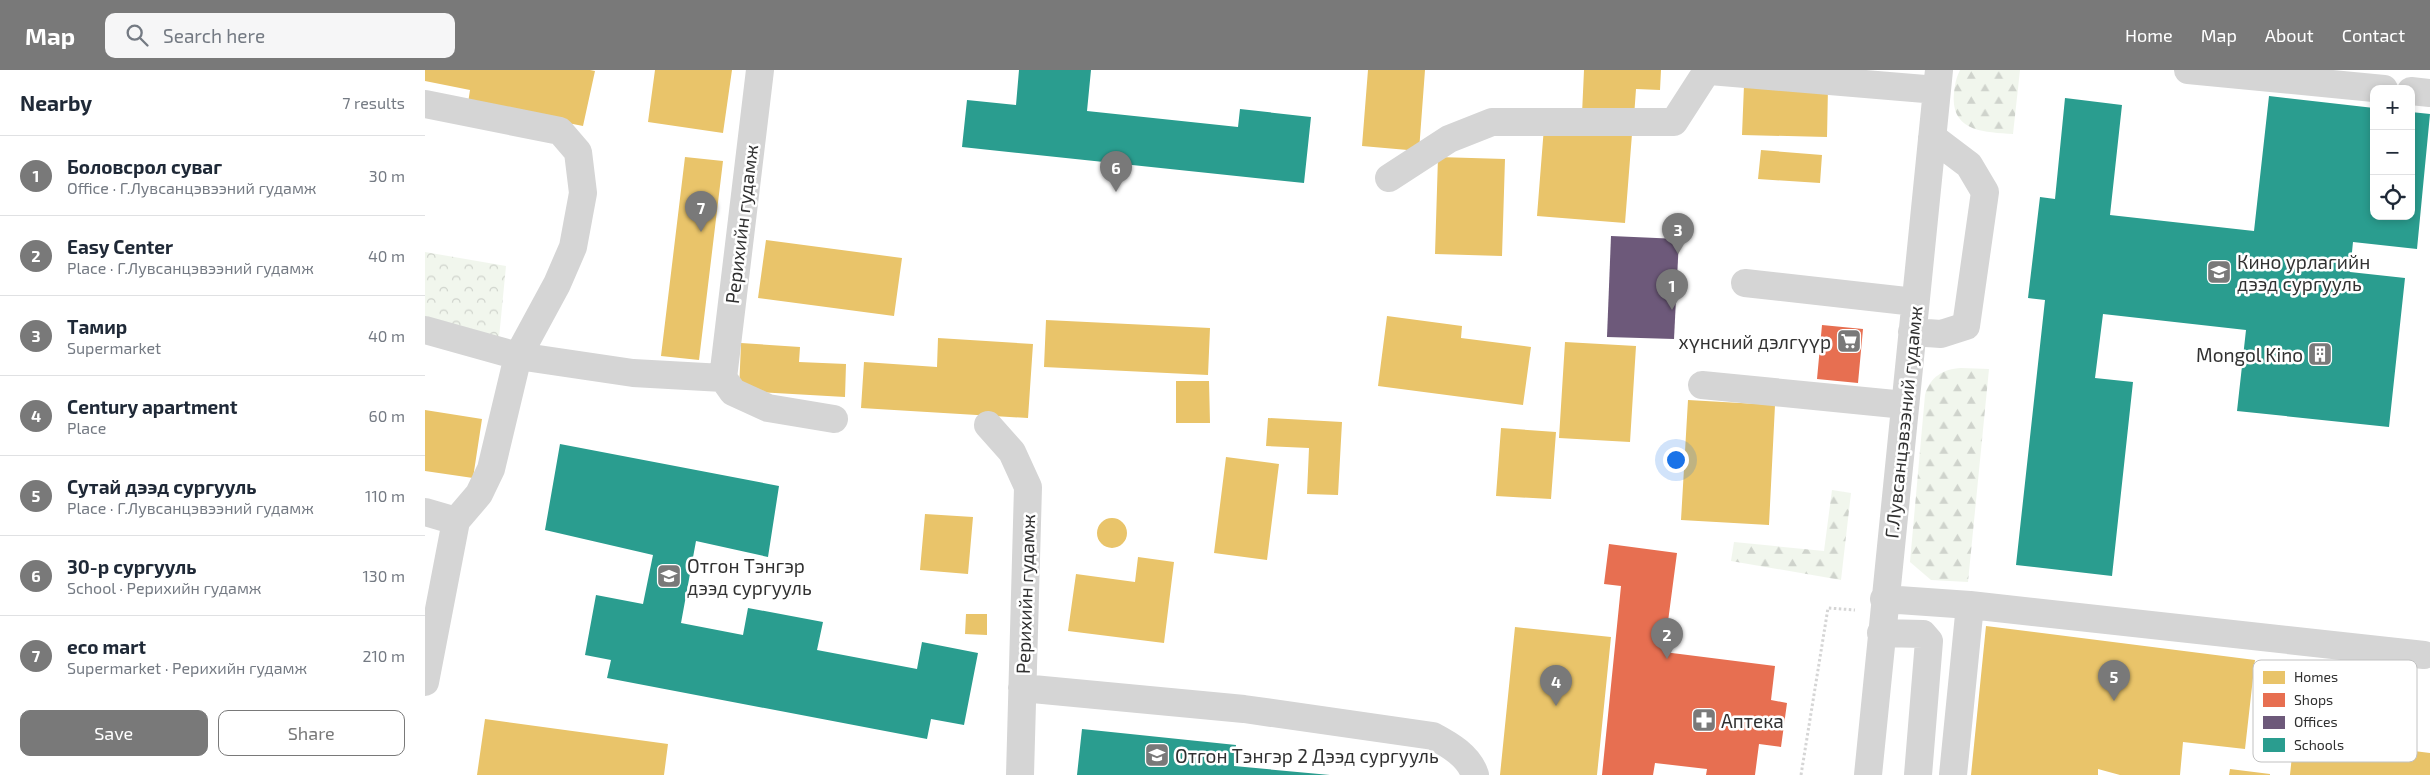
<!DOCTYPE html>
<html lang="en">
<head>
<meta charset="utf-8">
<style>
	body { margin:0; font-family:"Exo 2",sans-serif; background:#f6f6f7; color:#1f2937 }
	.controls { position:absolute; right:15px; top:15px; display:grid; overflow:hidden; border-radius:10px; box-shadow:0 2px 8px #0003 }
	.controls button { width:45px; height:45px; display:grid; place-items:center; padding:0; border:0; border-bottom:1px solid #e0e1e3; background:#fff; color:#1f2937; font:25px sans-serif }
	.you { position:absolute; left:1250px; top:389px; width:18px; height:18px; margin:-12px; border:4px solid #fff; border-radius:50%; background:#1a73e8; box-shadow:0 0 0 8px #1a73e833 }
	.badge { display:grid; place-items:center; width:32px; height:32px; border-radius:50%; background:#797979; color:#fff; font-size:16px; font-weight:700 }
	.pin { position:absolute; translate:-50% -41px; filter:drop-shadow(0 1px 2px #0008) }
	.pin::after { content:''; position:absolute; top:26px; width:18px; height:15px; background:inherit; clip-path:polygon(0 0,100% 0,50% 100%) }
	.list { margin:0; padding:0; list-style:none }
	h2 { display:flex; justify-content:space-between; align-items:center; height:65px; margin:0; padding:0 20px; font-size:21px }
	h2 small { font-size:16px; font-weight:400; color:#747a83 }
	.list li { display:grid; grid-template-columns:32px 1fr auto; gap:15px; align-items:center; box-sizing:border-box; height:80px; padding:0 20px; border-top:1px solid #e0e1e3 }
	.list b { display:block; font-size:19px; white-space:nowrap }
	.list p { margin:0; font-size:16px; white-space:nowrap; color:#747a83 }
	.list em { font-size:16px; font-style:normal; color:#747a83 }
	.actions { display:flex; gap:10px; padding:15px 20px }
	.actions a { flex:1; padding:11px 0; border:1px solid #797979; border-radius:10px; text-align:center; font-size:18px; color:#797979 }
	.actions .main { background:#797979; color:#fff }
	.icon { flex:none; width:28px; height:28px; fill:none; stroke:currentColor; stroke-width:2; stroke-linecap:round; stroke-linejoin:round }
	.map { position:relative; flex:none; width:2005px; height:705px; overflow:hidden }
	header { display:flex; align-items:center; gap:30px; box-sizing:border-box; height:70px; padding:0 25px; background:#797979; color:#fff }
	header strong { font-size:24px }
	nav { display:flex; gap:28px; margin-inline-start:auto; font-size:18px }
	.search { width:350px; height:45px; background:#f6f6f7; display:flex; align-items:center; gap:12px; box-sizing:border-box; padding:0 18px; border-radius:10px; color:#747a83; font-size:19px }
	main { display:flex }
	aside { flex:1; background:#fff }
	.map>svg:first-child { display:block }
	.forest { fill:url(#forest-firs) }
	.park { fill:url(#park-crowns) }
	.homes { fill:#e9c46a }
	.shops { fill:#e76f51 }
	.offices { fill:#6d597a }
	.schools { fill:#2a9d8f }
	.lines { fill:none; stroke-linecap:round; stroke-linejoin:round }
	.path { stroke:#d5d5d5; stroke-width:3; stroke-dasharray:2.5 2.5; stroke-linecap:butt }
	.minor { stroke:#d5d5d5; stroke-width:28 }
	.labels { text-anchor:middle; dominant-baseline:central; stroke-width:5; stroke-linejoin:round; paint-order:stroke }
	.street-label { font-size:19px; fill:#313131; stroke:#fff }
	.poi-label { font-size:19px; fill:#313131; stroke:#fff; text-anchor:start }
	.key { fill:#fff; stroke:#c1c1c1; stroke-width:1 }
	.key-label { font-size:14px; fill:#313131 }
</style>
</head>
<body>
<header>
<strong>Map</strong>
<div class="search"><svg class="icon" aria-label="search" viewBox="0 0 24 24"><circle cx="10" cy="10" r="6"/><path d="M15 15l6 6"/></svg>Search here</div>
<nav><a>Home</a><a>Map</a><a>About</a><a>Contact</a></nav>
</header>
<main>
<aside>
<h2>Nearby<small>7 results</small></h2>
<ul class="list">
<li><span class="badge">1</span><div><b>Боловсрол суваг</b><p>Office · Г.Лувсанцэвээний гудамж</p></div><em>30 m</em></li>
<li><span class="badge">2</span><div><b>Easy Center</b><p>Place · Г.Лувсанцэвээний гудамж</p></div><em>40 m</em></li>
<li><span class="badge">3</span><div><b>Тамир</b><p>Supermarket</p></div><em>40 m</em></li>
<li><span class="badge">4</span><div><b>Century apartment</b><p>Place</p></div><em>60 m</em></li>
<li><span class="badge">5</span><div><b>Сутай дээд сургууль</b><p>Place · Г.Лувсанцэвээний гудамж</p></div><em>110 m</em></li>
<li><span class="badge">6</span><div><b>30-р сургууль</b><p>School · Рерихийн гудамж</p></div><em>130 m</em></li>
<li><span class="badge">7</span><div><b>eco mart</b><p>Supermarket · Рерихийн гудамж</p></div><em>210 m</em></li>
</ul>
<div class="actions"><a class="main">Save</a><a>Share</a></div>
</aside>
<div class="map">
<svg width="2005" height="705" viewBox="0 0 2005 705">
	<defs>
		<pattern id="forest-firs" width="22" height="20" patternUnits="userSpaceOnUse" patternTransform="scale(1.25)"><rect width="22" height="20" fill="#f1f6ed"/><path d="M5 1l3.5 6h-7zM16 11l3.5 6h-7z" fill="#cfd3cc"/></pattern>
		<pattern id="park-crowns" width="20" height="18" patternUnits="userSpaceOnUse" patternTransform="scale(1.25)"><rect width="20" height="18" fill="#f1f6ed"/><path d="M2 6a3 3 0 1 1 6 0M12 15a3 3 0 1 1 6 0" fill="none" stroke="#cfd3cc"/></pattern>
	</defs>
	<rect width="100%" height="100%" fill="#fff"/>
	<path class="forest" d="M1535,0H1595L1588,64C1559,62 1525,62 1529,23C1530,14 1531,8 1535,0Z
		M1536,298L1564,299L1543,512L1506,510L1485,492L1500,325C1505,307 1518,299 1536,298Z
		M1407,420L1426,423L1416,510L1306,491L1309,472L1399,481Z"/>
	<path class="park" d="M0,182L81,196L73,278L0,266Z"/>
	<path class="homes" d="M0,0H165L170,1L158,56L43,33L45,20L0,11Z
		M230,0H307L298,63L223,52Z
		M943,0H1000L994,81L937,76Z
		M1159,0H1236L1235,20L1211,19L1209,47L1157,44Z
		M1319,15L1403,17L1402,67L1317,65Z
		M1119,57L1207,64L1200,153L1112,146Z
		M1336,80L1397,85L1395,113L1333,109Z
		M260,87L298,91L274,290L236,286Z
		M1013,87L1080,89L1077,186L1010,184Z
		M341,170L477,188L469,246L333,228Z
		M962,246L1037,256L1036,268L1106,277L1098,335L953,316Z
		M621,250L785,258L783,305L619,297Z
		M513,268L608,274L603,348L436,338L439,292L512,297Z
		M1140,272L1211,276L1205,372L1134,368Z
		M316,273L375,277L374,292L421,294L420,327L314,321Z
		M751,311H784L785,353H751Z
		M1263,330L1350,335L1344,455L1256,450Z
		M0,340L57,349L48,408L0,401Z
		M843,348L917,352L913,425L882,424L884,378L841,376Z
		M1076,358L1131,362L1126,429L1071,426Z
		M801,387L854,394L842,490L789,483Z
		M500,444L548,447L543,504L495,500Z
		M672 463a15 15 0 1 1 30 0a15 15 0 1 1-30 0Z
		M713,487L749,492L739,573L643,561L651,504L710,512Z
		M541,544H562V565L540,564Z
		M1561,556L1830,590L1820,679L1758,672L1755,705H1695L1673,699V705H1546Z
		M1090,557L1186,567L1172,705H1075Z
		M60,649L243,674L239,705H52Z
		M1869,666L2005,683V705H1865Z
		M1805,699L1845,704V705H1804Z"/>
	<path class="shops" d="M1397,255L1438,259L1433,313L1392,309Z
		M1184,474L1252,483L1239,582L1350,596L1346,630L1362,633L1356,677L1334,674L1330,705H1281L1282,699L1230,693L1228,705H1177L1196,516L1179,514Z"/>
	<path class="offices" d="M1186,166L1254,169L1249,269L1182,267Z"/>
	<path class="schools" d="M594,0H666L662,41L813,57L815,39L886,47L879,113L537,77L542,30L591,35Z
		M1844,26L1949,38V146H1986V42L2005,44L1992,179L1928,172L1925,202L1980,208L1964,357L1812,341L1821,260L1678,244L1670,308L1708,312L1687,506L1591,495L1620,230L1603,228L1615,127L1630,129L1640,28L1697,35L1685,145L1829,161Z
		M135,374L354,416L343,487L271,471L256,553L318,565L323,538L398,552L392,580L492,599L497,572L553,583L539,655L506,649L502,669L182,608L186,590L160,585L171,525L218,534L228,485L120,460Z
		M657,659L811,675L809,696L905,705H652Z"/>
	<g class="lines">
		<path class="path" d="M1376,705L1403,538L1430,540"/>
		<path class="minor" d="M1763,0L1959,19
			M1986,21L2005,23
			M0,34L135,61L153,82L158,123L148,177L132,214L93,286L66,399L54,424L31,451L0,612
			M964,108L1024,69L1067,52H1249L1280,4L1285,1L1512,20
			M1320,213L1490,232
			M0,260L93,286L208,303L298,308
			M1487,262L1516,264L1541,256L1560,122L1544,95L1507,67
			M298,308L335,0
			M298,308L308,322L343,338L409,349
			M1277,315L1480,335
			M563,355L587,382L603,417L595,705
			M0,442L31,451
			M1459,529L1545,535L1528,705
			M1545,535L1999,585
			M1456,563L1498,564L1504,571L1493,705
			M597,618L819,639L1008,666C1025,675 1044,686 1050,705
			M1443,705L1514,0"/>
	</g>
	<defs>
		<symbol id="university-square" viewBox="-11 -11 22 22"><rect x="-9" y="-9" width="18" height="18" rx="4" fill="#797979" stroke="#fff"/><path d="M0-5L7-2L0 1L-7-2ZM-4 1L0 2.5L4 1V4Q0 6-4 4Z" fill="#fff"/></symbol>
		<symbol id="supermarket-square" viewBox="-11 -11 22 22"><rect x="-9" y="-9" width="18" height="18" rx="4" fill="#797979" stroke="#fff"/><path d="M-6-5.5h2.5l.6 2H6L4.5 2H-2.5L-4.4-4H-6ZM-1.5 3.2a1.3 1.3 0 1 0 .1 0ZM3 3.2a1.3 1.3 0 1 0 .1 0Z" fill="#fff"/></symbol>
		<symbol id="building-square" viewBox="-11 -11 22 22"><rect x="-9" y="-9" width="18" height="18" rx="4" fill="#797979" stroke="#fff"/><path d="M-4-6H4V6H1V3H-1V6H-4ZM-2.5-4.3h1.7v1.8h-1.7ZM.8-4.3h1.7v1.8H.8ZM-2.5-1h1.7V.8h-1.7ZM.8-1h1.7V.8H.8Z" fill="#fff"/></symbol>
		<symbol id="pharmacy-square" viewBox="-11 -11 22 22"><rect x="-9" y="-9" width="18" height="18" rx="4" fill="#797979" stroke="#fff"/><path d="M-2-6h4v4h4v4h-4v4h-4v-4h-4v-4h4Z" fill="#fff"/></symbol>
	</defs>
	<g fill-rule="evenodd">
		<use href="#university-square" x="1780" y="188" width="28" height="28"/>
		<use href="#supermarket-square" x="1410" y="257" width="28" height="28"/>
		<use href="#building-square" x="1881" y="270" width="28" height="28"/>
		<use href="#university-square" x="230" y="492" width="28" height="28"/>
		<use href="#pharmacy-square" x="1265" y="636" width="28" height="28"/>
		<use href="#university-square" x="718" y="671" width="28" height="28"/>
	</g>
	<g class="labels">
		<g class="street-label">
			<text transform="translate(316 154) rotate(-83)">Рерихийн гудамж</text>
			<text transform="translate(1478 352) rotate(-84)">Г.Лувсанцэвээний гудамж</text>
			<text transform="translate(600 524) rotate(-88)">Рерихийн гудамж</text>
		</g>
		<g class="poi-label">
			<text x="1812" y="191">Кино урлагийн<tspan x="1812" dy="22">дээд сургууль</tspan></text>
			<text x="1406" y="271" text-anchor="end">хүнсний дэлгүүр</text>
			<text x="1878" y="284" text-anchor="end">Mongol Kino</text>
			<text x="262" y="495">Отгон Тэнгэр<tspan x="262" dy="22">дээд сургууль</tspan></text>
			<text x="1296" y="650">Аптека</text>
			<text x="750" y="685">Отгон Тэнгэр 2 Дээд сургууль</text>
		</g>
	</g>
	<rect x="1828" y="590" width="164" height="102" rx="8" class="key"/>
	<rect x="1838" y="601" width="22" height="13" fill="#e9c46a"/>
	<rect x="1838" y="623" width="22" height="14" fill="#e76f51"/>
	<rect x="1838" y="646" width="22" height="13" fill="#6d597a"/>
	<rect x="1838" y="668" width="22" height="14" fill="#2a9d8f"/>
	<g class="key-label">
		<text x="1869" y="612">Homes</text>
		<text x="1869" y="635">Shops</text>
		<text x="1869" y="657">Offices</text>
		<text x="1869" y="680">Schools</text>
	</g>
</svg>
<div class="controls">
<button>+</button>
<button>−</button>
<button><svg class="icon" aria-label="locate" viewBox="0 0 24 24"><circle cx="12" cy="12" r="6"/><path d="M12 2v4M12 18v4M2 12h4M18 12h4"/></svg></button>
</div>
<div class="you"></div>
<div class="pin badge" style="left:1247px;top:240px">1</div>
<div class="pin badge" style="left:1242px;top:589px">2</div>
<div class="pin badge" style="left:1253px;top:184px">3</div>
<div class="pin badge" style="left:1131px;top:636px">4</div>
<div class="pin badge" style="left:1689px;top:631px">5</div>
<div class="pin badge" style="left:691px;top:122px">6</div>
<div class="pin badge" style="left:276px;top:162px">7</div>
</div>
</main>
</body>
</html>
